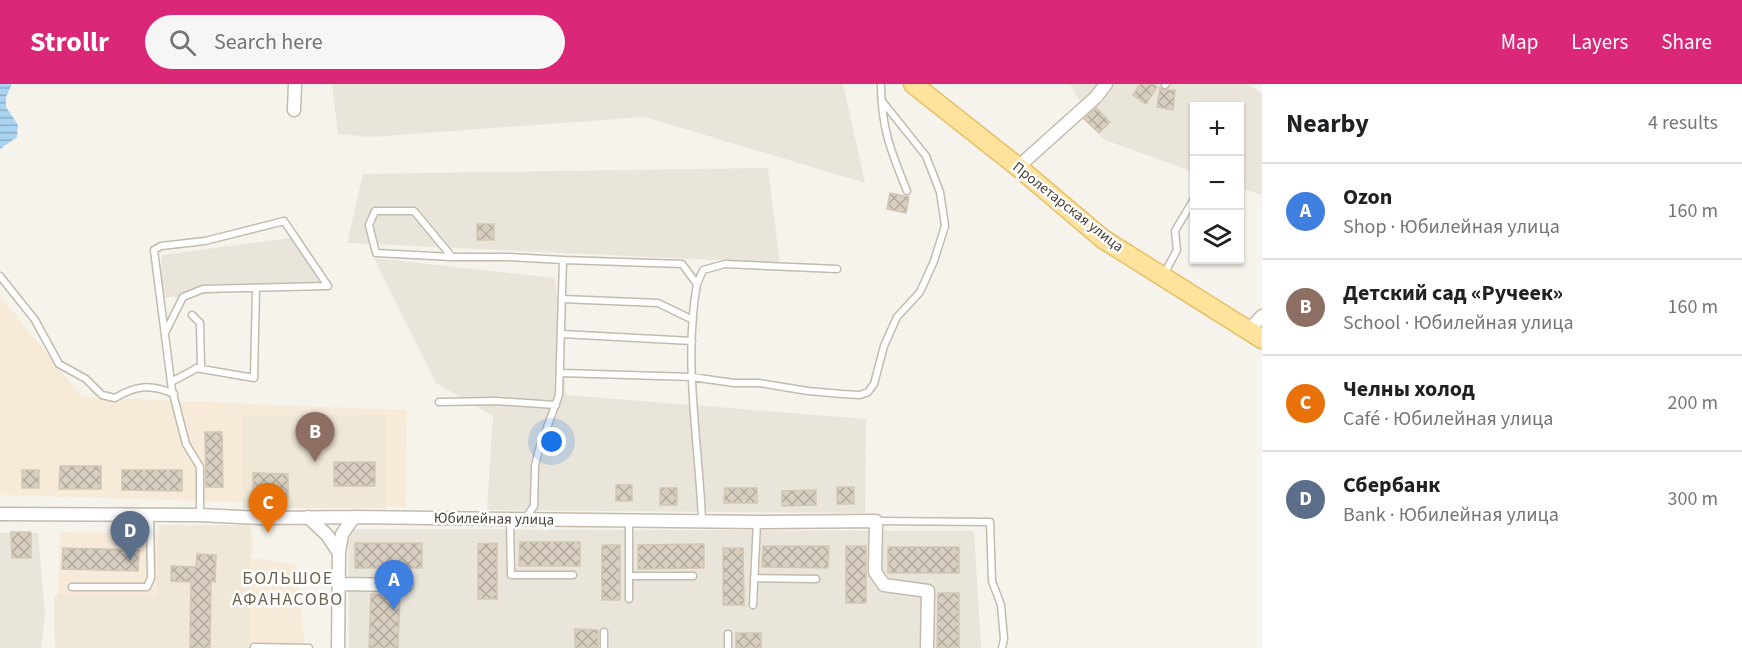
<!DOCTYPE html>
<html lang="en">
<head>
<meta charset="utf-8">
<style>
	body { margin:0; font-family:"Source Sans 3",sans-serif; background:#f6f6f6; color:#202124 }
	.controls { position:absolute; right:18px; top:18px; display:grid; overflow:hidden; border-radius:0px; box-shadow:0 2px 4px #0004 }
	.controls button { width:54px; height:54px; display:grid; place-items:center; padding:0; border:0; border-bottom:2px solid #e0e0e0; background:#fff; color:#202124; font:30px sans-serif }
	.you { position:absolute; left:552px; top:358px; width:21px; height:21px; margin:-15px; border:4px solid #fff; border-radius:50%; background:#1a73e8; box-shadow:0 0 0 9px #1a73e833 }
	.badge { display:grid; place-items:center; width:39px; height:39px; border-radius:50%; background:#db2777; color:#fff; font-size:20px; font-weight:700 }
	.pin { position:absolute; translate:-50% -50px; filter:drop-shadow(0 2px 3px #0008) }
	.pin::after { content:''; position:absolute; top:32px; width:21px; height:18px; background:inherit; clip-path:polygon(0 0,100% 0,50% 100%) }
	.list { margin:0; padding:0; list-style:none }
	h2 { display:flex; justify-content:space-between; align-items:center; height:78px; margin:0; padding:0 24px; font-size:26px }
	h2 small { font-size:20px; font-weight:400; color:#757577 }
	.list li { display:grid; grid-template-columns:39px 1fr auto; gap:18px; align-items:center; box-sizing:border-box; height:96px; padding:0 24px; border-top:2px solid #e0e0e0 }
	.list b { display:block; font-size:22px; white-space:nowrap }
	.list p { margin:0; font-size:20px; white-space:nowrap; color:#757577 }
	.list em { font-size:20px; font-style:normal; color:#757577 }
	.icon { flex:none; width:33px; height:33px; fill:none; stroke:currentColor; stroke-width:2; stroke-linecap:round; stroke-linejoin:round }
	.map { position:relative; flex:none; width:1262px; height:564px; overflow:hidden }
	header { display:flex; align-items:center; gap:36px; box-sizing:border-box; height:84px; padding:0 30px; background:#db2777; color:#fff }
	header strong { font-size:28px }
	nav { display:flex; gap:33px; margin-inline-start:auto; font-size:21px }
	.search { width:420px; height:54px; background:#f6f6f6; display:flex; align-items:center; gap:15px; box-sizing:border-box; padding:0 21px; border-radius:33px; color:#757577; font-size:22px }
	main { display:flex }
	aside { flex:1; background:#fff }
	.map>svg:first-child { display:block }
	.residential { fill:#eae5da }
	.commercial { fill:#f7ead8 }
	.education { fill:#efe8d6 }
	.water { fill:url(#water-rules) }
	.building { fill:url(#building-cross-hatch); stroke:#d3c7b4; stroke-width:1.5 }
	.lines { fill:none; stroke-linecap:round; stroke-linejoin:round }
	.service-casing { stroke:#c2bbae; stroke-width:9 }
	.minor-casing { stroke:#c2bbae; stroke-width:15 }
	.primary-casing { stroke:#e6c16a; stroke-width:21 }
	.service { stroke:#fff; stroke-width:6 }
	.minor { stroke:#fff; stroke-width:12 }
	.primary { stroke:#ffe39c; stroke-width:18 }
	.labels { text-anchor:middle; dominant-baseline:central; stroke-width:5; stroke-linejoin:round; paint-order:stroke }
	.street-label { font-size:15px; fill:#4b4439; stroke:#fff }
	.quarter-label { font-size:18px; letter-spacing:1.5px; fill:#6e6250; stroke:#fff }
</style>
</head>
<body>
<header>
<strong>Strollr</strong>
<div class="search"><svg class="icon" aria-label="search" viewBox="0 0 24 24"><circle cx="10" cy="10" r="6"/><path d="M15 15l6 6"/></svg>Search here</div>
<nav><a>Map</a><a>Layers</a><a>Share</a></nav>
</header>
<main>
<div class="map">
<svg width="1262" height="564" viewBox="0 0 1262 564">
	<defs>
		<pattern id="water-rules" width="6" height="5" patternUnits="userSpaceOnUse" patternTransform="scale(1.5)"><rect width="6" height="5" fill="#a9d4f2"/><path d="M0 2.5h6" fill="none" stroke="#8caec5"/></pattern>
		<pattern id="building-cross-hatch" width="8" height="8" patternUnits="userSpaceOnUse" patternTransform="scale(1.5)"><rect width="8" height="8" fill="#d8cfc1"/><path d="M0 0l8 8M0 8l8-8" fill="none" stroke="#b1aa9e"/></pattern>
	</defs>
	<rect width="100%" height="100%" fill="#f6f3ec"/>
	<path class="residential" d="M332,0H843L865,99L645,33L371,53L338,50Z
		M1070,0H1248L1262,10V111L1240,104V22H1194V88L1102,55Z
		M768,84L780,179L347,159L363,90Z
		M297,153L321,201L159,214L162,171Z
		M374,174L555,194L566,311L866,335L865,429L487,426L493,332L436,299Z
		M348,445L974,447L981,564H349Z
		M0,449H38L45,531L41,564H0Z"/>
	<path class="commercial" d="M0,212L82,313L407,326L406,423L0,411Z
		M60,448L253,451L252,474L297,481L305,564H56Z"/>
	<path class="education" d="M243,331H386V424H243Z
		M159,441H251L249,564H55L54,511L157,512Z"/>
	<path class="water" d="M0,0H12L6,13V23L18,41L17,53L0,65Z"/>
	<path class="building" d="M1140,0H1153L1157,3L1146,20L1133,11Z
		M1160,4L1164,6H1175L1173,26L1157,23Z
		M1096,24L1110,38L1099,49L1084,35Z
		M890,109L909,113L906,129L887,125Z
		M477,140H494V156H477Z
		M205,348H222L223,403H206Z
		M334,378H375V402H334Z
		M60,382H101V405H59Z
		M22,386H39V404H22Z
		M122,386H182V407L122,406Z
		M253,389L288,390V414L253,413Z
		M616,401H632V417H616Z
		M837,403H854V420H837Z
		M660,404H677V421H660Z
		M725,404H757V419H724Z
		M816,406V421L782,422V407Z
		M11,448H31V474H12Z
		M520,458H580V482H519Z
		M355,459H422V484H355Z
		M497,459V515H478V460Z
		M704,460V484L638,485V461Z
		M602,461H620V516H602Z
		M763,462H829L828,484L762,483Z
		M846,462H866V519H846Z
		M888,463H959V489H888Z
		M63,464L139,466L138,487L62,485Z
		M723,464H743L744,521H723Z
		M197,470L216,471L215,498L211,497L210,564H190L191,498L171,497V482L196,483Z
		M938,509H959V564H937Z
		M371,510L400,511L398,564H369Z
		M575,545L598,546V564H575Z
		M736,549H761V564H736Z"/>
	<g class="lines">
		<defs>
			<path id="service" d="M881,0C881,43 891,68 907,107
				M1165,1L1166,0
				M452,173L414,127H375L369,141L376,169L452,173H508L563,176L559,311L539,365L535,382L534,422L525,435
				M563,176L682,180L697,200C683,277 699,359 702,437
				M0,192L35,236L59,280L86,295L102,311L115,314C136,301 151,300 174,310
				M1163,192L1177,166L1175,147L1194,115
				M697,200L703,186L725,180L837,185
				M562,215L658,219L693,236
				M166,247L183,213L203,205L328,202L284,137L205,157L161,162L154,166L172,306L186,360L200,383V431
				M562,250L692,257
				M196,284L254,294L256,204
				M561,289L692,293L734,299H759L808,307L842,310L860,311L868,308L874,300L884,262L897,233L920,208L934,177L945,142L940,108L926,72L882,17
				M171,298L201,282L200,239L192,231
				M439,318L496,317L556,321
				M510,435L511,491H573
				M629,437V492H693
				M876,437L990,438L992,497L1001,521L1004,555L1002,564
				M629,492V515
				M754,494L816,495
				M72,503H147L151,494L150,432
				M753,521L757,438
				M728,550V564
				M254,563L309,564
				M604,564V548"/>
			<path id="minor" d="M294,26L295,0
				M1018,83L1096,13L1106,0
				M1249,246L1262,232
				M0,430L200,431L259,434L354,433L757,438L876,437L875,488L884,501L928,507L927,564
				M308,433L327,451L339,469L338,564
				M339,469L342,450L354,433
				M340,500L407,501"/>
			<path id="primary" d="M913,0L1018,83L1103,155L1262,255"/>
		</defs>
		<use href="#service" class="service-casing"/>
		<use href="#minor" class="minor-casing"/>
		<use href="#primary" class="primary-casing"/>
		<use href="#service" class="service"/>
		<use href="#minor" class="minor"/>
		<use href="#primary" class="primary"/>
	</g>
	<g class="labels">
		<g class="street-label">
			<text transform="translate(1068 123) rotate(38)">Пролетарская улица</text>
			<text transform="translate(494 435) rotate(1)">Юбилейная улица</text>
		</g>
		<g class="quarter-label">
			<text x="288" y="494">БОЛЬШОЕ<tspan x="288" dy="21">АФАНАСОВО</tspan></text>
		</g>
	</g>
</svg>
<div class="controls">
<button>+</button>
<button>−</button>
<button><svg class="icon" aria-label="layers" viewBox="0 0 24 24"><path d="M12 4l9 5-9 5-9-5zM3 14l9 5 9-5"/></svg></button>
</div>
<div class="you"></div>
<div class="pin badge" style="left:394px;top:526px;background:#3f7fe0">A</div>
<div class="pin badge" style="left:315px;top:378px;background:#8d6e63">B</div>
<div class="pin badge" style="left:268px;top:449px;background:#e8710a">C</div>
<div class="pin badge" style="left:130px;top:477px;background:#5c6f8a">D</div>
</div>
<aside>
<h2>Nearby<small>4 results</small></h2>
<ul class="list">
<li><span class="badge" style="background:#3f7fe0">A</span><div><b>Ozon</b><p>Shop · Юбилейная улица</p></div><em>160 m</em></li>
<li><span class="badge" style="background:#8d6e63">B</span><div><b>Детский сад «Ручеек»</b><p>School · Юбилейная улица</p></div><em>160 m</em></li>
<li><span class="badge" style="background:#e8710a">C</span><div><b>Челны холод</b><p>Café · Юбилейная улица</p></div><em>200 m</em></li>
<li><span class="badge" style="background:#5c6f8a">D</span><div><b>Сбербанк</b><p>Bank · Юбилейная улица</p></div><em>300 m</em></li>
</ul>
</aside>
</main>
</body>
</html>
